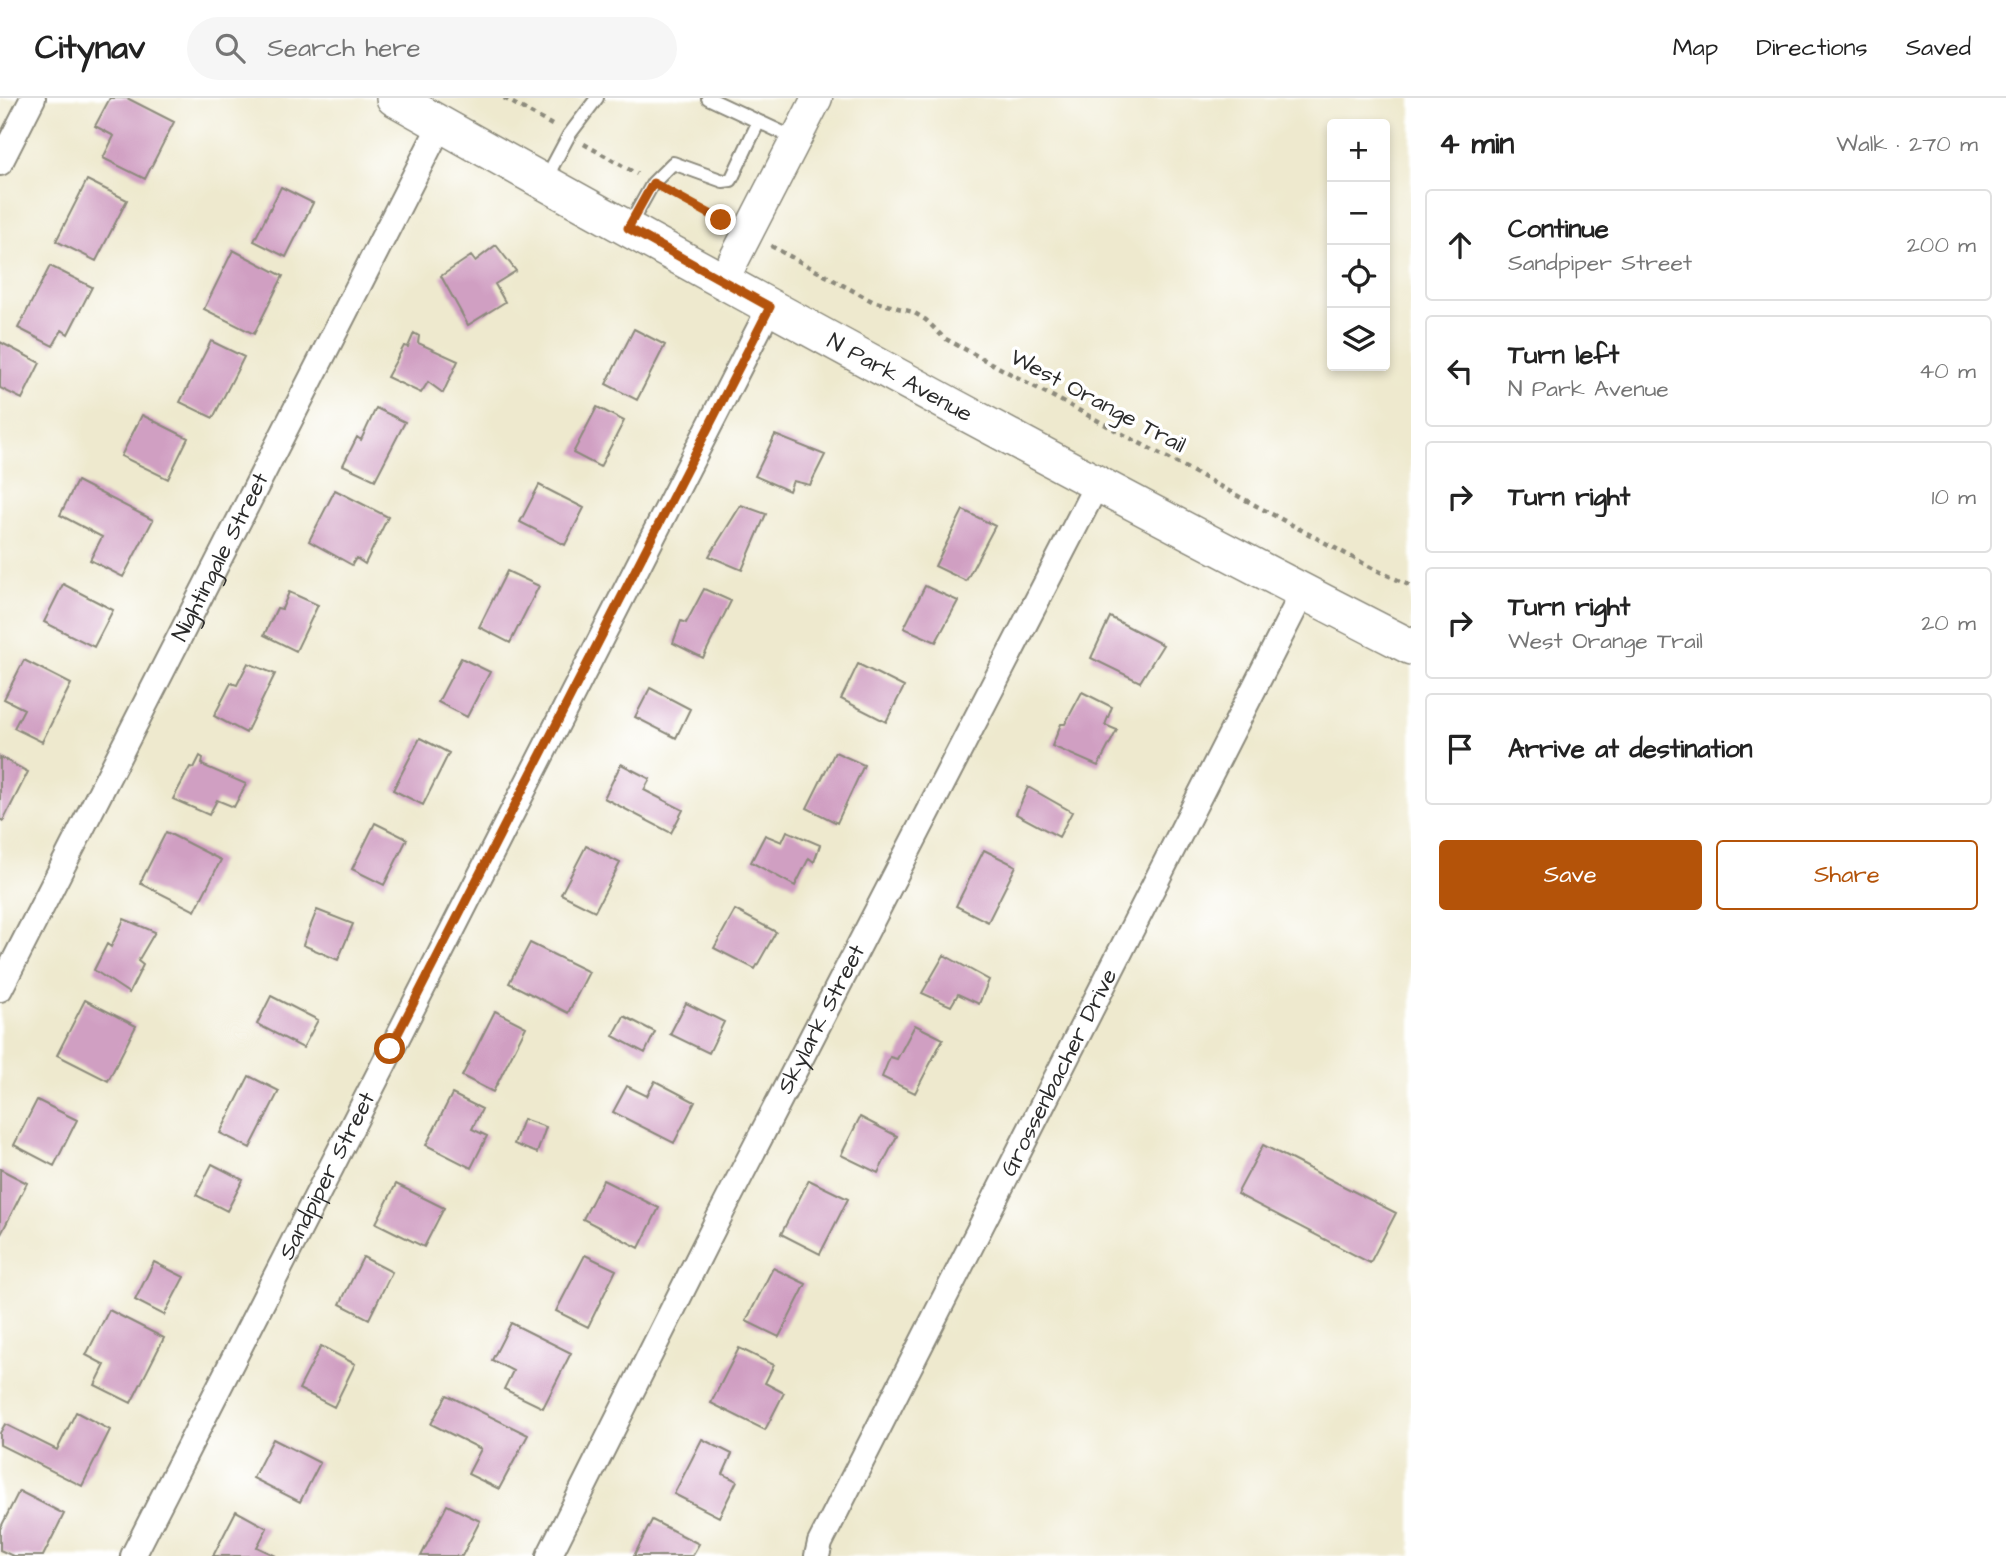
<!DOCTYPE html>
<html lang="en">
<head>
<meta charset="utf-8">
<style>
	body { margin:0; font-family:"Architects Daughter",sans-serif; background:#f6f6f6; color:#222 }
	.controls { position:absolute; right:21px; top:21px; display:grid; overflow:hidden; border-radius:7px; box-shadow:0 4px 10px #0003 }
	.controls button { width:63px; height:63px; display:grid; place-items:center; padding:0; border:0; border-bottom:2px solid #e0e0e0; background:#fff; color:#222; font:35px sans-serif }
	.stop { position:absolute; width:21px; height:21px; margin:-16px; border:5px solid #b45309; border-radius:50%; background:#fff }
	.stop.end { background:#b45309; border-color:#fff; box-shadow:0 2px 7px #0008 }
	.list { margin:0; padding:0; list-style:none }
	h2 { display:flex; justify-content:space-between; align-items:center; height:91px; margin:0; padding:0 28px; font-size:30px }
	h2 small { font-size:23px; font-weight:400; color:#767676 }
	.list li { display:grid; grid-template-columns:46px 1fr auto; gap:21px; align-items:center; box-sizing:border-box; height:112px; margin:0 14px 14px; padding:0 14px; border:2px solid #e0e0e0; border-radius:7px }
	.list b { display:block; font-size:26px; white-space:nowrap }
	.list p { margin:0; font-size:23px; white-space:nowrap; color:#767676 }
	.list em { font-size:23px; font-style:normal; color:#767676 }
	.actions { display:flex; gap:14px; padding:21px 28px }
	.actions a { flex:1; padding:16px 0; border:2px solid #b45309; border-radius:7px; text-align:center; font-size:24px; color:#b45309 }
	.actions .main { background:#b45309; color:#fff }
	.icon { flex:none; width:38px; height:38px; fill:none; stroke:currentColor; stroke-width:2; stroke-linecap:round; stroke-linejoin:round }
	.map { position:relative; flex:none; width:1411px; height:1458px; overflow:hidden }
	header { display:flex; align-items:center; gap:42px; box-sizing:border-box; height:98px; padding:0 35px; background:#fff; border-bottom:2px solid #e0e0e0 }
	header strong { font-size:33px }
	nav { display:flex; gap:38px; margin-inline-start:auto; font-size:24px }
	.search { width:490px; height:63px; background:#f6f6f6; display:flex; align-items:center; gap:18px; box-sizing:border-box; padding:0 24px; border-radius:38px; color:#767676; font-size:26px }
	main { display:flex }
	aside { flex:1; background:#fff }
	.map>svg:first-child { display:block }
	.building { fill:#d09fc2 }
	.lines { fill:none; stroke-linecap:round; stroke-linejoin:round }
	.service-casing { stroke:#8c8a7c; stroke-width:16 }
	.minor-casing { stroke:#8c8a7c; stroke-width:28 }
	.tertiary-casing { stroke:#8c8a7c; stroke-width:33 }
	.secondary-casing { stroke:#8c8a7c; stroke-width:38 }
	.path { stroke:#8c8a7c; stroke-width:4.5; stroke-dasharray:5 5; stroke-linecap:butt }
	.service { stroke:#fff; stroke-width:12 }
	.minor { stroke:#fff; stroke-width:24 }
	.tertiary { stroke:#fff; stroke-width:30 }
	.secondary { stroke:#fff; stroke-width:35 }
	.route { stroke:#b45309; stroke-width:9 }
	.labels { text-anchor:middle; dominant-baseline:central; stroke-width:7; stroke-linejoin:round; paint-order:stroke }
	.street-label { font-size:23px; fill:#2b2b2b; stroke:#fff }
</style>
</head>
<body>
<header>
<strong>Citynav</strong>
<div class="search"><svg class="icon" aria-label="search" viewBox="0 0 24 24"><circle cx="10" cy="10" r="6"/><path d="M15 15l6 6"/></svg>Search here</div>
<nav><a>Map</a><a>Directions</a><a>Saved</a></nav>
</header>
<main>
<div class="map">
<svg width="1411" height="1458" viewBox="0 0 1411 1458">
	<rect width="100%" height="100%" fill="#fff"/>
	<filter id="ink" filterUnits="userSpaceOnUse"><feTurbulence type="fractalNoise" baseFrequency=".0143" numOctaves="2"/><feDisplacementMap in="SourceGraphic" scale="14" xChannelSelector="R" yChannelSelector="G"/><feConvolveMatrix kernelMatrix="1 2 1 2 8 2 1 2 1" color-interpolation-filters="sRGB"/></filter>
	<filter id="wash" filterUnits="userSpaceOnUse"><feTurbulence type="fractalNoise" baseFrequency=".00686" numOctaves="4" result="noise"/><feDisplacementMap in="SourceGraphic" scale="28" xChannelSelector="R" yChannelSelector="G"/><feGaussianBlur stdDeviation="1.57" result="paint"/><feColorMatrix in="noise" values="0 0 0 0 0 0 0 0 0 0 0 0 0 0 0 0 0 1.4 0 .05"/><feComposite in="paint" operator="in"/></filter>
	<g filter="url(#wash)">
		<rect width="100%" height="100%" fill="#eee9ce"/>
		<g id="blocks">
			<path class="building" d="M110,0H127L174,24L145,81L103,60L114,38L95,28Z
				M87,82L127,102L96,163L56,143Z
				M281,89L313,105L286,159L254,143Z
				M496,147L516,173L495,186L505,204L468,227L441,178L471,158L475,163Z
				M233,152L283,178L254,236L204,211Z
				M50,168L92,189L68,236L62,232L53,248L18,230Z
				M634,231L665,247L637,302L606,286Z
				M414,235L419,238L418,245L458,263L443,295L428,284L421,295L387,279L404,248L408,249Z
				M211,243L244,259L213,320L180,304Z
				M0,244L40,265L22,301L0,290Z
				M597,309L624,323L600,369L573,355Z
				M376,310L405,324L375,382L343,367L357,339L361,342Z
				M142,317L188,340L168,381L121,358Z
				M775,337L825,357L810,387L793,383L789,393L755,378Z
				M77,383L153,422L123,479L90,462L102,439L60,417Z
				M539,387L584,410L565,447L520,424Z
				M335,392L388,419L365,466L356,460L352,467L309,443Z
				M741,407L766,416L742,472L709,458Z
				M963,412L995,428L966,483L935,468Z
				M507,473L539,488L510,545L479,529Z
				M63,486L113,512L94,549L44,524Z
				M925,488L958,503L936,544L904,530Z
				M704,491L731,503L703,560L673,545L681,523L686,525Z
				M289,494L318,507L296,553L264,537L277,510L282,511Z
				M1110,519L1163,547L1140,584L1091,560Z
				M461,560L490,574L467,619L438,604Z
				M24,562L71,586L42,644L14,630L24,611L4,601Z
				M248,565L275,576L246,635L214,618L231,585L237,587Z
				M858,566L904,589L886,624L841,601Z
				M650,590L690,611L676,640L635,619Z
				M1082,594L1112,609L1105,627L1117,632L1098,668L1052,648L1061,626H1065Z
				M420,640L449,655L423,707L393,692Z
				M835,654L864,667L837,725L807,710Z
				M200,658L203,660L202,667L246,686L234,709L217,702L209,717L173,701L190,669L194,670Z
				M0,659L28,674L3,723L0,721Z
				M621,666L650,681L644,692L683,712L671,735L604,700Z
				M1028,689L1072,714L1059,739L1016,716Z
				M375,725L407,741L384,787L352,771Z
				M787,733L820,747L814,764L809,760L795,788L751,764L765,737L782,744Z
				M166,734L221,762L195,813L140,785Z
				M586,748L620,765L595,813L561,796Z
				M984,752L1016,768L988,824L956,808Z
				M317,812L353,826L338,862L303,847Z
				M735,812L776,834L755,871L714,850Z
				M124,821L155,834L138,863L143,867L129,895L94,872L107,846L111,849Z
				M530,845L589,874L568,915L509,885Z
				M944,857L989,882L979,906L958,896L951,908L922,895Z
				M271,898L318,922L303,950L257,926Z
				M85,902L136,928L108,983L57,957Z
				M686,905L724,924L709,955L670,936Z
				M495,913L526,929L493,994L462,978Z
				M624,918L655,934L645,955L613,938Z
				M915,927L943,941L915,995L882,979L890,959L897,961Z
				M249,978L279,993L250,1050L220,1035Z
				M655,983L695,1004L674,1045L613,1014L627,988L647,998Z
				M452,996L482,1011L472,1031L487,1038L471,1070L426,1047Z
				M37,1002L77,1022L54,1068L14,1047Z
				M860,1019L897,1038L878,1075L841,1057Z
				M523,1021L546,1029L537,1055L514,1046Z
				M1263,1047L1396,1115L1370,1165L1237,1096Z
				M212,1066L243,1082L227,1113L196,1097Z
				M0,1071L27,1085L0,1138Z
				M603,1082L659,1110L639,1150L583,1121Z
				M809,1082L848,1101L820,1156L781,1136Z
				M396,1086L444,1110L424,1149L376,1125Z
				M585,1157L616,1172L588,1229L556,1213Z
				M363,1159L392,1174L369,1221L340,1206Z
				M154,1164L184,1179L164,1217L135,1202Z
				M773,1170L806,1186L779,1239L746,1223Z
				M109,1212L164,1240L131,1305L95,1287L105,1267L86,1257Z
				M511,1225L571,1255L543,1310L504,1291L513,1273L492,1262Z
				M321,1248L355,1266L334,1309L299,1291Z
				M739,1250L774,1267L765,1285L784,1295L765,1332L711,1305Z
				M447,1297L528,1337L499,1391L468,1376L481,1351L431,1326Z
				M76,1314L110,1332L82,1388L0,1347V1335L5,1326L57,1352Z
				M273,1341L320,1365L300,1404L253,1380Z
				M702,1341L732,1356L723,1376L737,1383L719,1419L674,1396Z
				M19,1393L64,1416L43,1458H13L0,1452V1431Z
				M447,1407L480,1423L462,1458H421Z
				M236,1413L267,1430L257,1449L276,1458H213Z
				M652,1422L699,1446L692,1458H634Z"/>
		</g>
	</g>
	<g filter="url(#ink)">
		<use href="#blocks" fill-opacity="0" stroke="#8c8a7c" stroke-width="2"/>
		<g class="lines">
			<defs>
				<path id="service" d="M708,0L796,41
					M544,84L569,37L597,0
					M628,130L653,85L673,65L723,83L731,82L758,25"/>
				<g id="minor">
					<path d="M0,65L33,0"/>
					<path id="s1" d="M0,891L441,26"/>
					<path id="s2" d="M133,1458L770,209"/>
					<path id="s3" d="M549,1458L714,1129L1097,386"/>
					<path id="s4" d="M817,1458L820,1445L1303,494"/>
				</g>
				<path id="tertiary" d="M723,183L817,0"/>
				<g id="secondary">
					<path id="s5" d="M394,0C730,189 1068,374 1411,549"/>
				</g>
			</defs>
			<use href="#service" class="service-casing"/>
			<use href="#minor" class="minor-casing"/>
			<use href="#tertiary" class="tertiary-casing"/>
			<use href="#secondary" class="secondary-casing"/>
			<path class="path" d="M504,0L552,27
				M584,46L637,76
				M669,94L723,123
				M771,148L872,203L913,214L926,222L944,240L1374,471L1411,488"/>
			<use href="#service" class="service"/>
			<use href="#minor" class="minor"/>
			<use href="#tertiary" class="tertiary"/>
			<use href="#secondary" class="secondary"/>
		</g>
	</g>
	<g class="lines" filter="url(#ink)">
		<path class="route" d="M390,951L770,209L628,130L653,85L721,122"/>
	</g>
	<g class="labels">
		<g class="street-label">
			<text stroke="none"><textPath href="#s5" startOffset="578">N Park Avenue</textPath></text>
			<text transform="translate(1098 303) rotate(28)">West Orange Trail</text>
			<text stroke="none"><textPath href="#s1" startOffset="485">Nightingale Street</textPath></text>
			<text stroke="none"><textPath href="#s3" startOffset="602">Skylark Street</textPath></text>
			<text stroke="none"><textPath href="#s4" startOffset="541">Grossenbacher Drive</textPath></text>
			<text stroke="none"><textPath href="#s2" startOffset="427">Sandpiper Street</textPath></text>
		</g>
	</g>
</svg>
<div class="controls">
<button>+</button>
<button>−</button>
<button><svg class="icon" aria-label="locate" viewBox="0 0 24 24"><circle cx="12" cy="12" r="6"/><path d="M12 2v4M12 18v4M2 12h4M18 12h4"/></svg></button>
<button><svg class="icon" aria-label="layers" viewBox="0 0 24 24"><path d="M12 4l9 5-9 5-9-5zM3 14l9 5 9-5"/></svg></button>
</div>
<div class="stop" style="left:390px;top:951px"></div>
<div class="stop end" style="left:721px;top:122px"></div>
</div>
<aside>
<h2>4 min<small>Walk · 270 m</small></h2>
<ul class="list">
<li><svg class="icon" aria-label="ahead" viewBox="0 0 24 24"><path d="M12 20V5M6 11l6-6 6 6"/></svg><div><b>Continue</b><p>Sandpiper Street</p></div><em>200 m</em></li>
<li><svg class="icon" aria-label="left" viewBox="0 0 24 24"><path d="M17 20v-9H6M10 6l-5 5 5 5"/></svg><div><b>Turn left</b><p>N Park Avenue</p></div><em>40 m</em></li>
<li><svg class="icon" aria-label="right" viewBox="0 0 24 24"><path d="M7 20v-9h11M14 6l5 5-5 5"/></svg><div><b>Turn right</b></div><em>10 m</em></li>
<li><svg class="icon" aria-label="right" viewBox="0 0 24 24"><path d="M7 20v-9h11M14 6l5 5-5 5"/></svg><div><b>Turn right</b><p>West Orange Trail</p></div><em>20 m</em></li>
<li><svg class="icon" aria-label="arrive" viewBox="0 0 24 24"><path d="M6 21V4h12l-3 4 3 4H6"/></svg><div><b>Arrive at destination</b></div></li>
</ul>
<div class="actions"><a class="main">Save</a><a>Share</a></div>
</aside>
</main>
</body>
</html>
